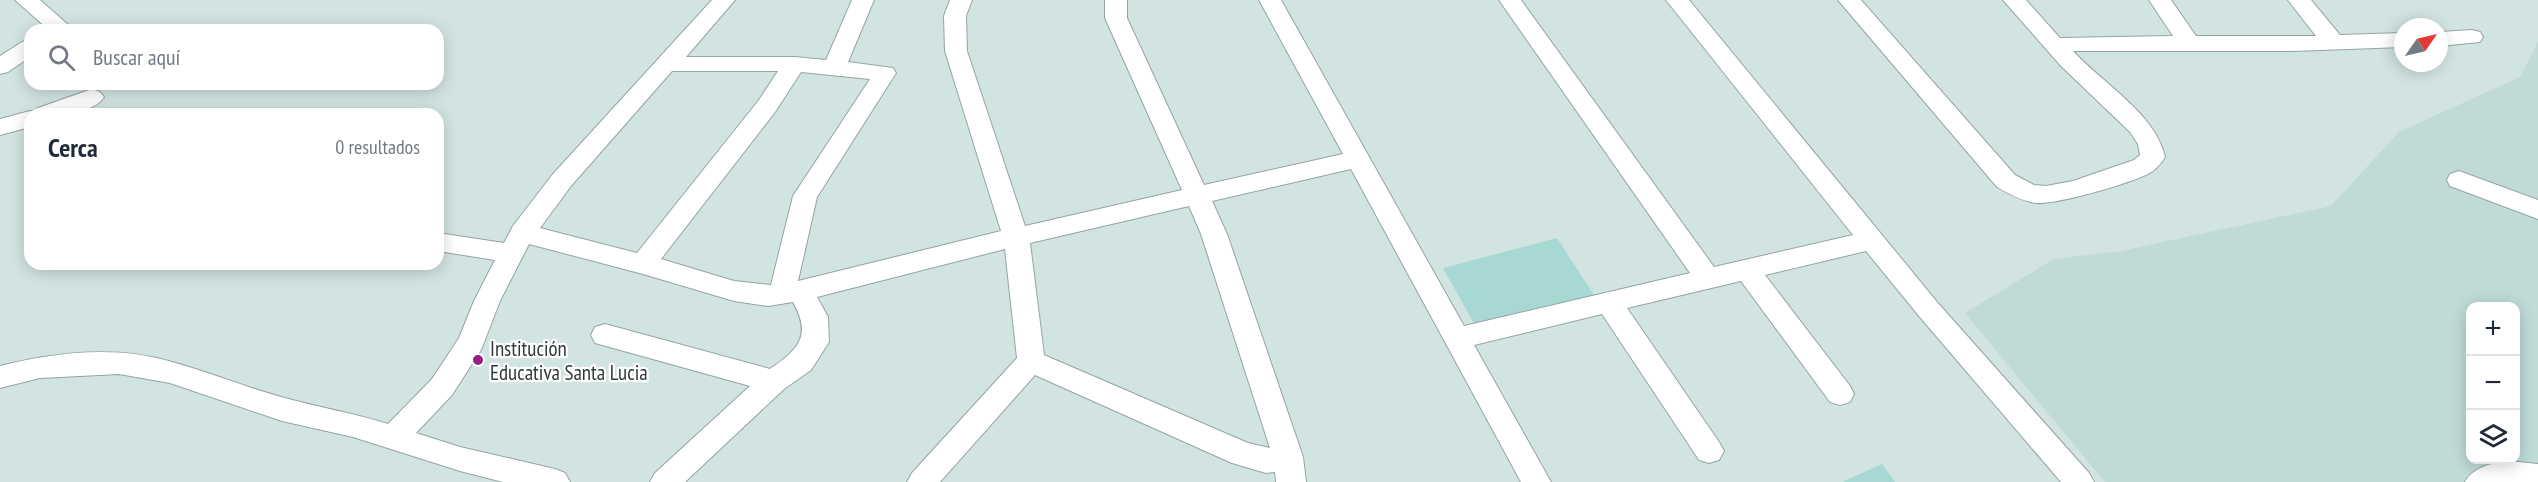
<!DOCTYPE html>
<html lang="es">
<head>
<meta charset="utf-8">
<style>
	body { margin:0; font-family:"PT Sans Narrow",sans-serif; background:#f2f2f3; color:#1f2937 }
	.controls { position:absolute; right:18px; bottom:18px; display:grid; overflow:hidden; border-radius:12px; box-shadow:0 3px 15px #0003 }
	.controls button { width:54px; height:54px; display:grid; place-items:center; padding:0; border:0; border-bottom:2px solid #e0e1e3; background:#fff; color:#1f2937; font:30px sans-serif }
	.compass { position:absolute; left:2394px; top:18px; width:54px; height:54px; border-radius:50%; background:#fff; box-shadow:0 3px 15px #0003; rotate:56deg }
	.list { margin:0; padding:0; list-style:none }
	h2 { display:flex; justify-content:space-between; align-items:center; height:78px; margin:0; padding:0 24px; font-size:26px }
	h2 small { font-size:20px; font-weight:400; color:#747a83 }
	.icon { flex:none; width:33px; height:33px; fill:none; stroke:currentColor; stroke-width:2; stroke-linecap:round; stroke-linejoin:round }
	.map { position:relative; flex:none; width:2538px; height:482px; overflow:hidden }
	.search { position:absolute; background:#fff; box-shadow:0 3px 15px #0003; left:24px; top:24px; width:420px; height:66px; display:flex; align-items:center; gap:15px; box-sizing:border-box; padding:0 21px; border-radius:18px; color:#747a83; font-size:22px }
	.panel { position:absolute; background:#fff; box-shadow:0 3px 15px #0003; left:24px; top:108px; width:420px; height:162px; border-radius:18px }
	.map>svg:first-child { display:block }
	.built { fill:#bfdad7; fill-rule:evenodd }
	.green { fill:#a7d8d3 }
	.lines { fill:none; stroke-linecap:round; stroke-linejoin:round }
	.minor-casing { stroke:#93a4a2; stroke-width:2 }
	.minor { fill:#fff; fill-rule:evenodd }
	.poi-dot { fill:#97207c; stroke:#fff; stroke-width:2 }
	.labels { text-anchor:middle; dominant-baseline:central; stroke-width:4.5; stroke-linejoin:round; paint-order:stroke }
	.poi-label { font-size:21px; fill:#323938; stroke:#fff; text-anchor:start }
</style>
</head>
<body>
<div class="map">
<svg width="2538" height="482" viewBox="0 0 2538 482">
	<rect width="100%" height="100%" fill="#d2e4e2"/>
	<path class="built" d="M2538,42V482H2105L1965,313L2054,259L2121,251L2331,206L2399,132L2520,77ZM2470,306H2516V460H2470Z"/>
	<path class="green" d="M1557,238L1594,295L1476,327L1443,268Z
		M1882,464L1895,482H1842Z"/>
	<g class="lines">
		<defs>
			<path id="minor" d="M15,0H40L74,30H49Z
				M712,0H735L686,57H795L826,60L852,0H874L848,62L893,68L896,73L817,197L798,281L1001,231L945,51L944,16L950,0H972L966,16L967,51L1025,226L1182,190L1105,18V0H1127V18L1204,185L1343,154L1259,0H1281L1464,326L1690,273L1499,0H1521L1714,267L1853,235L1666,0H1689L1937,302L2089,473L2094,482H2061L1919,316L1866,251L1765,275L1850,386L1854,394L1850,402L1840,405L1830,402L1741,281L1627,308L1719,442L1724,451L1719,460L1709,463L1699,460L1602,314L1474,345L1551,482H1521L1351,169L1212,201L1227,234L1303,457L1306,482H1276L1275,472L1266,473L1232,463L1035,375L940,482H907L912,473L1017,358L1005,249L817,297L828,317L829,342L811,370L784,389L685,482H650L655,473L750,386L595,343L591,335L595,327L605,324L770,369C799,349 812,336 793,302L768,306L734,301L643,274L529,244L500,301L481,350L452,395L416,433L460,447L555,469L565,473L570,482H503L460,471L353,437L282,421L170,383L119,374L40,378L0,388V366C56,352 116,345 172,362C209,372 245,387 281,397C317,407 353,413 388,424L432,379L459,338L474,301L495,260L438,251V233L504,243L513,226L553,174ZM672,71H778L759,100L637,253L540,228L571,186ZM801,72L870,79L793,196L771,285L734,281L661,259L775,112ZM1189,206L1201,234L1270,448L1248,443L1044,355L1030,243Z
				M1838,0H1861L2015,175L2034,185L2046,186L2073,181L2134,160L2140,155L2138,144L2130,132L2061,66L2003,0H2026L2060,38L2173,36L2149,0H2171L2196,36H2316L2288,0H2311L2340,35L2403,33V47L2293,51H2073C2102,83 2156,114 2165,157C2162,162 2158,167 2153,171C2137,182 2056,205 2036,203C2022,201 2009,194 1997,187Z
				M2472,30L2480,32L2483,37L2480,42L2439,46V32Z
				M30,40V57L8,72L0,74V56L22,42Z
				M92,89L100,92L104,97C92,116 50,114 30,114V127L0,135V119L30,111L35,112L38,108Z
				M2459,171L2538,200V219L2450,186L2447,180L2450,174Z
				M2508,461L2538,464V482H2465C2473,467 2492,463 2508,461Z"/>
		</defs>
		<use href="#minor" class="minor-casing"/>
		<use href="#minor" class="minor"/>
	</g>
	<circle class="poi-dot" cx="478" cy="360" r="6"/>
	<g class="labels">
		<g class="poi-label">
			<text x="490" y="348">Institución<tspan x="490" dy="24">Educativa Santa Lucia</tspan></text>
		</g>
	</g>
</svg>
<div class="controls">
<button>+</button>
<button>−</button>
<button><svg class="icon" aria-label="layers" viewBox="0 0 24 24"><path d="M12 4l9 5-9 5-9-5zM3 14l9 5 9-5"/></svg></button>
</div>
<svg class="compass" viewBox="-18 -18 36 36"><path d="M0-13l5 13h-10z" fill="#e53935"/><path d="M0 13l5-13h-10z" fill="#747a83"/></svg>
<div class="search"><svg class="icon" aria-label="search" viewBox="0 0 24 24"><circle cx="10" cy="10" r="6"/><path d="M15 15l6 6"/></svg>Buscar aquí</div>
<section class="panel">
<h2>Cerca<small>0 resultados</small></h2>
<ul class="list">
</ul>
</section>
</div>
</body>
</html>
